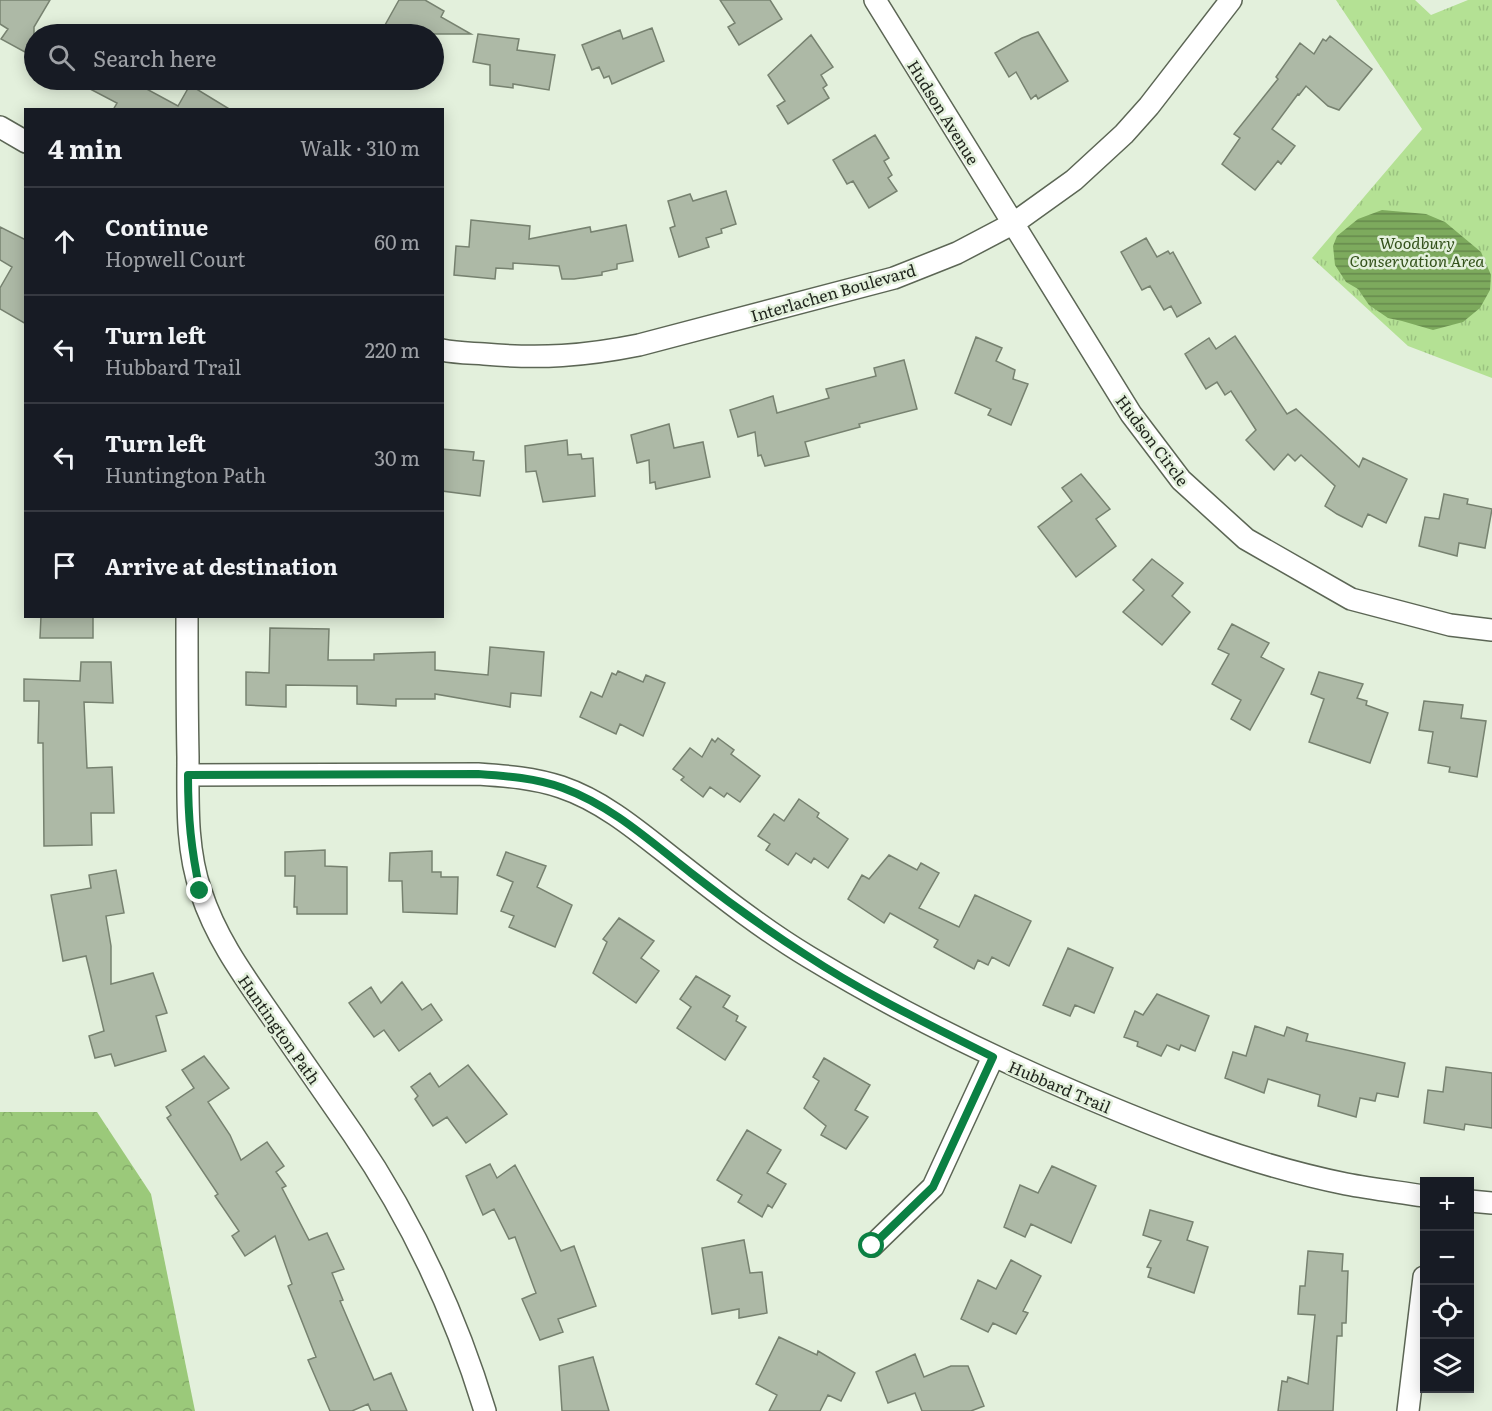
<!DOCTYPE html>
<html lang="en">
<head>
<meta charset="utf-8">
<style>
	body { margin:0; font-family:Literata,serif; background:#242831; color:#f1f3f6 }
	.controls { position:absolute; right:18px; bottom:18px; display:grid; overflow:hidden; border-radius:0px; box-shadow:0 3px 15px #0003 }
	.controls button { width:54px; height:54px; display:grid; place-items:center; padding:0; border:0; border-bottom:2px solid #363941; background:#171b24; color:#f1f3f6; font:30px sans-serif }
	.stop { position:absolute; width:18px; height:18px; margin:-14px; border:4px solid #0b8043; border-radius:50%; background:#fff }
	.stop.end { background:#0b8043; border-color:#fff; box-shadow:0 2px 6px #0008 }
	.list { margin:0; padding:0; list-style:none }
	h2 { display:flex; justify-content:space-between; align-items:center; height:78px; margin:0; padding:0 24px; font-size:26px }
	h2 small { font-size:20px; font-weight:400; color:#9ea1a6 }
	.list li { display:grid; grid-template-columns:39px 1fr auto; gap:18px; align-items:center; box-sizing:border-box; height:108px; padding:0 24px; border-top:2px solid #363941 }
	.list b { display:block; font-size:22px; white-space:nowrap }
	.list p { margin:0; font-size:20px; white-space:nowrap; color:#9ea1a6 }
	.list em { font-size:20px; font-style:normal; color:#9ea1a6 }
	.icon { flex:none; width:33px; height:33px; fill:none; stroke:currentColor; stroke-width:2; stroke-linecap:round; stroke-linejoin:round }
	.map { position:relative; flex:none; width:1492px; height:1411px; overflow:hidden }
	.search { position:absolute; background:#171b24; box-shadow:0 3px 15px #0003; left:24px; top:24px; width:420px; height:66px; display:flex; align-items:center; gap:15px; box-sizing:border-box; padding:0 21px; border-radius:33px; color:#9ea1a6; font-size:22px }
	.panel { position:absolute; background:#171b24; box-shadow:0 3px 15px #0003; left:24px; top:108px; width:420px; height:510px; border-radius:0px }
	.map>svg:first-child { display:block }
	.forest { fill:url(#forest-crowns) }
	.park { fill:url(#park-tufts) }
	.water { fill:url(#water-rules) }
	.building { fill:#adb9a6; stroke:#778270; stroke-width:1.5 }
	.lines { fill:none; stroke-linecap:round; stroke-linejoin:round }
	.street-casing { stroke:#5c6655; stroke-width:24 }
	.street { stroke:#fff; stroke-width:21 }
	.route { stroke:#0b8043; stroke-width:8 }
	.labels { text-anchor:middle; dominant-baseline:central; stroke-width:5; stroke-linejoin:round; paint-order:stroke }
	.street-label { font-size:16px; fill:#21261e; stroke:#e3f0dc }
	.park-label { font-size:16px; font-style:italic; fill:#34521c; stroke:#e3f0dc }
</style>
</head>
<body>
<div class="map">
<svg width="1492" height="1411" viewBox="0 0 1492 1411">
	<defs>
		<pattern id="forest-crowns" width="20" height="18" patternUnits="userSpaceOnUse" patternTransform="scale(1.5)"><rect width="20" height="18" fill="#9bc97a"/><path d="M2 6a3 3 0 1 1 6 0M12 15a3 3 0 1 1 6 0" fill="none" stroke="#85ac69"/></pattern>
		<pattern id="park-tufts" width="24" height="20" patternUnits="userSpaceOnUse" patternTransform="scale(1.5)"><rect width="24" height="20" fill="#b4e194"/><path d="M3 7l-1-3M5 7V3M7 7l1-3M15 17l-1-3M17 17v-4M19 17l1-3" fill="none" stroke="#9ac17f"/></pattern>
		<pattern id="water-rules" width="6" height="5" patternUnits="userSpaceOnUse" patternTransform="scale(1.5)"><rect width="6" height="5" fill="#7daa5d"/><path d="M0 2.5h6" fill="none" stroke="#668a4c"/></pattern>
	</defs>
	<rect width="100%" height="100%" fill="#e3f0dc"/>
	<path class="forest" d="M0,1112H97L151,1194L195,1411H0Z"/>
	<path class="park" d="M1336,0H1415L1431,15L1468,0H1492V378L1408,346L1312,258L1422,129Z"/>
	<path class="water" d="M1382,210L1426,214L1445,222L1481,252L1491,275L1490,290L1480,308L1463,322L1433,330L1402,321L1388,318L1369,305L1358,289L1346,282L1335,265L1333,246L1337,236L1358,219Z"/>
	<path class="building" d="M0,0H50L34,27V57L1,39L8,29L0,24Z
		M399,0H425L444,11L441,17L471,34H380Z
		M720,0H770L782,19L739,45L728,27L735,23Z
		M652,28L664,61L612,84L609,76L604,78L599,67L592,70L582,45L620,30L623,39Z
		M1038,32L1068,81L1038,99L1036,95L1031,99L1016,72L1009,77L995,53L1022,38Z
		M478,34L519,39L517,50L555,55L549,90L513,84V88L490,85V65L473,62Z
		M811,35L833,67L821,75L827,85L823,88L829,98L788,124L777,106L785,101L768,75Z
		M1330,36L1372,69L1339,110L1328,106L1306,86L1299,95L1298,94L1272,129L1295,146L1281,164L1278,161L1255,190L1222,164L1240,138L1234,134L1278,79L1276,77L1300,43L1314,54L1323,39L1326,41Z
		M73,80H145L141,86L178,106L190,85L231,110H113L117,103Z
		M875,135L889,158L884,161L892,175L888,178L897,191L869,208L853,181L847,184L833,160Z
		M726,191L736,224L721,229L722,233L706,238L709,247L679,257L670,228L675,226L668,201L690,194L693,201Z
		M471,220L530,226L529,239L590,227L591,232L626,225L633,261L617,264V269L602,272V275L574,279H562L559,266L513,263V269L496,268L495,279L454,275L456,246L469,247Z
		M0,227L26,240V324L0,309V288L12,267L0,260Z
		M1146,238L1157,257L1168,251L1170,254L1173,252L1201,303L1177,317L1171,306L1164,310L1150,286L1142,290L1121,252Z
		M1235,336L1287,414L1296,409L1359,467L1363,458L1407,479L1386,523L1368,514L1362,527L1337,514L1325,506L1335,486L1301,455L1295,461L1288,454L1274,470L1246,440L1256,430L1231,391L1225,395L1217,382L1206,389L1185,354L1209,338L1216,349Z
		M976,337L1002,348L996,361L1015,370L1013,379L1028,384L1011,425L988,415L991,409L955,393Z
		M904,360L917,409L859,424L860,427L805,442L809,456L765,466L761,455L758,456L755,432L738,437L730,410L773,396L777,413L829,398L826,389L876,376L874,368Z
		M669,424L674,448L703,442L710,477L656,489L655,482L650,483L649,460L637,463L631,435Z
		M567,440L568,455L581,454L582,459L593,458L595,496L543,502L536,471L526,472L525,446Z
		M442,449L474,452L473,460L484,461L480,496L442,491Z
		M1081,474L1110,509L1096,519L1116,546L1076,577L1038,527L1072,501L1062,488Z
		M1444,494L1468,499L1467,504L1492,509L1485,548L1459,543L1457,556L1419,546L1425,517L1439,519Z
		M1152,559L1183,583L1172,596L1190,612L1162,645L1123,612L1144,590L1133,580Z
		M41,616H93V638H40Z
		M1232,624L1269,643L1261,657L1284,669L1250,730L1231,719L1241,700L1212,684L1229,654L1218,649Z
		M270,628L329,629L328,660H374V654L435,652V670L488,675L490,647L544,652L541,696L511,693L510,707L435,694V699H396V706L357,704V686L286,685V707L246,705V672L269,673Z
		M81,662H111L113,703L84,702L87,768L112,767L114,813H91L92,845L44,846L43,743H38L39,701H24V679L80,681Z
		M618,671L643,682L646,675L665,683L643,736L620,724L616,734L580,717L591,692L602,697L612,673L616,675Z
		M1319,672L1363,684L1357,698L1367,701L1366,705L1388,713L1370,763L1309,742L1324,699L1311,694Z
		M1424,701L1463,705L1461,718L1486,721L1477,777L1449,772L1450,767L1428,763L1433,732L1419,730Z
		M718,738L734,750L731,754L760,776L740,802L727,793L724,797L710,787L703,797L681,780L684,777L673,769L690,748L702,757L712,739L715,742Z
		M799,799L819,813L817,817L848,839L828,868L814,858L811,863L796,853L788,865L766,850L770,844L758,836L774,814L784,821Z
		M325,850V866L347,867V914H297V907H294L295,876H285V852Z
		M432,851V872H441V877H458L457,914L403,912L402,881H389L390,853Z
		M506,852L546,866L537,887L572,905L555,947L509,927L514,916L501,911L513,882L497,875Z
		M889,855L917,870L921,863L939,873L919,908L959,927L975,895L1031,921L1009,966L992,957L988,965L978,960L974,969L934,947L938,940L890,913L884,923L848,899L862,875L869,879Z
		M116,870L124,913L106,916L111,946V984L153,973L167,1013L156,1016L166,1051L115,1066L111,1054L95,1058L89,1036L104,1031L86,956L63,961L51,895L91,888L89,875Z
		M619,918L654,941L641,958L659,971L636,1003L593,973L607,942L603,939Z
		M1068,948L1113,968L1094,1013L1075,1005L1070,1016L1043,1005Z
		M696,976L730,996L723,1007L738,1016L736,1021L746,1027L725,1060L677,1028L691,1007L680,999Z
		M402,982L422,1010L431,1004L442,1020L399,1051L384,1030L374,1037L349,1003L371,987L381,1003Z
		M1157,994L1209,1016L1195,1051L1181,1045L1179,1050L1167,1045L1161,1056L1137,1046L1138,1042L1124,1037L1135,1011L1143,1015Z
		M1255,1026L1284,1036L1287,1027L1308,1034L1306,1041L1405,1063L1398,1097L1377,1093L1375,1101L1360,1098L1356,1117L1318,1106L1320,1095L1268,1079L1264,1093L1225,1078L1233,1052L1246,1056Z
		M204,1056L229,1088L208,1102L230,1135L241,1160L267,1142L284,1166L276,1172L286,1186L282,1188L309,1240L327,1233L344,1269L332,1273L343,1300L340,1301L374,1380L391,1373L407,1411H371L368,1404L352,1411H330L308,1360L316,1357L288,1286L292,1284L275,1236L245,1256L232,1236L239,1231L215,1196L218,1194L167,1118L171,1115L166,1107L194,1088L182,1070Z
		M824,1058L870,1085L855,1110L868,1117L846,1149L821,1135L826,1126L804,1108L819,1081L813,1077Z
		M468,1065L507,1114L466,1143L447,1117L433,1126L415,1099L418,1096L411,1087L430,1073L439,1087Z
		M1446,1067L1492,1073V1128L1465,1124L1464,1130L1424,1123L1428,1090L1443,1092Z
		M747,1130L781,1150L767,1173L786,1184L772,1208L768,1205L762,1217L738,1202L742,1195L717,1180Z
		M490,1164L497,1178L515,1165L561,1251L574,1246L596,1306L558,1319L563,1332L540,1340L522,1299L536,1293L515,1237L509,1239L494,1209L483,1215L466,1176Z
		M1052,1166L1096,1186L1071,1243L1031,1224L1025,1237L1004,1227L1020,1185L1038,1193Z
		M1150,1210L1193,1222L1187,1240L1208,1247L1194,1293L1148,1277L1151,1268L1147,1267L1161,1241L1143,1235Z
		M744,1240L750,1273L762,1272L767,1313L739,1318V1309L712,1314L702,1248Z
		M1308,1251L1343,1254L1342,1271H1348L1346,1323H1342V1336H1337L1333,1411H1278L1282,1381L1287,1382L1288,1377L1308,1384L1315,1315L1298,1314L1300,1286H1305Z
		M1011,1260L1041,1276L1023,1311L1028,1313L1016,1334L993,1323L988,1332L961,1319L978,1280L996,1289Z
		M779,1337L817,1355L818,1351L855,1373L841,1401L828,1395L820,1411H769L777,1395L756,1384Z
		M915,1354L924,1377L951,1366H968L984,1406L971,1411H922L915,1393L888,1403L876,1372Z
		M593,1357L609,1411H562L559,1366Z"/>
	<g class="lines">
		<defs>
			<path id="street" d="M875,0L1131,414L1181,480L1246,539L1351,599L1450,625L1492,630
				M0,127L26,142
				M442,350C456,353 470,353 484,354C541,359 584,356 639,345L894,278L957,253L1014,223L1074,180L1124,134L1149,106L1231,0
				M187,616C187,663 187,710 188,757C188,802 186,849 201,892C216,938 243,975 270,1014C298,1054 325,1094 353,1134C411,1219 455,1312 485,1411
				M188,775L478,774C507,776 534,778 561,787C606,802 644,836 680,864C722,897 764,930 809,957C893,1008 981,1052 1072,1091C1160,1129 1252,1165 1346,1184C1372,1189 1399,1192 1424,1196
				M1470,1201L1492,1203
				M872,1246L933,1187L993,1057
				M1408,1411L1424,1277"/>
		</defs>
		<use href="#street" class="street-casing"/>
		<use href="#street" class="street"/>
	</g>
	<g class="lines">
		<path class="route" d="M200,891C191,849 188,818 188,775L478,774C507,776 536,778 563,788C612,806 651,842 691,873C728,902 767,930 806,955C865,994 930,1025 993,1057L933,1187L872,1246"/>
	</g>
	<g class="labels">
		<g class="street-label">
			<text transform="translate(944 112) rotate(58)">Hudson Avenue</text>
			<text transform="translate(833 292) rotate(-16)">Interlachen Boulevard</text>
			<text transform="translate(1153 440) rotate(53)">Hudson Circle</text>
			<text transform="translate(280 1029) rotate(55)">Huntington Path</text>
			<text transform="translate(1060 1086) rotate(23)">Hubbard Trail</text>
		</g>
		<g class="park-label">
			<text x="1417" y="242">Woodbury<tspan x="1417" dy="18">Conservation Area</tspan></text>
		</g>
	</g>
</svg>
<div class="controls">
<button>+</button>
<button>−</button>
<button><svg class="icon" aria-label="locate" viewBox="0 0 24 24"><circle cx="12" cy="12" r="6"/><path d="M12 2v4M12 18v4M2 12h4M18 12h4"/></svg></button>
<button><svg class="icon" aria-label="layers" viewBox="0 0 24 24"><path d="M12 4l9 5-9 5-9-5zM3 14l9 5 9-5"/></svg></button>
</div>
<div class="stop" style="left:872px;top:1246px"></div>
<div class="stop end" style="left:200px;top:891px"></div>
<div class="search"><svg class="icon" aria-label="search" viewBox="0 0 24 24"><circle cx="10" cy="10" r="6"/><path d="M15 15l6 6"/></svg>Search here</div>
<section class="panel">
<h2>4 min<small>Walk · 310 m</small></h2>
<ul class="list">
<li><svg class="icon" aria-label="ahead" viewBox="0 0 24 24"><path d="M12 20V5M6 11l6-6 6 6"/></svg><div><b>Continue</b><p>Hopwell Court</p></div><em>60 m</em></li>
<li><svg class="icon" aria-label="left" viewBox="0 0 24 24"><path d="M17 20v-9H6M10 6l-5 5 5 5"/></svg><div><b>Turn left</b><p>Hubbard Trail</p></div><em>220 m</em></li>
<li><svg class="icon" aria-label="left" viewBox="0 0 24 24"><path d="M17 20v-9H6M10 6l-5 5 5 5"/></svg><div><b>Turn left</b><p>Huntington Path</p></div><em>30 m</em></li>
<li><svg class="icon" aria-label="arrive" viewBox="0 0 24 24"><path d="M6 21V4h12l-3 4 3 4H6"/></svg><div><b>Arrive at destination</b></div></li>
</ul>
</section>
</div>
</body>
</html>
